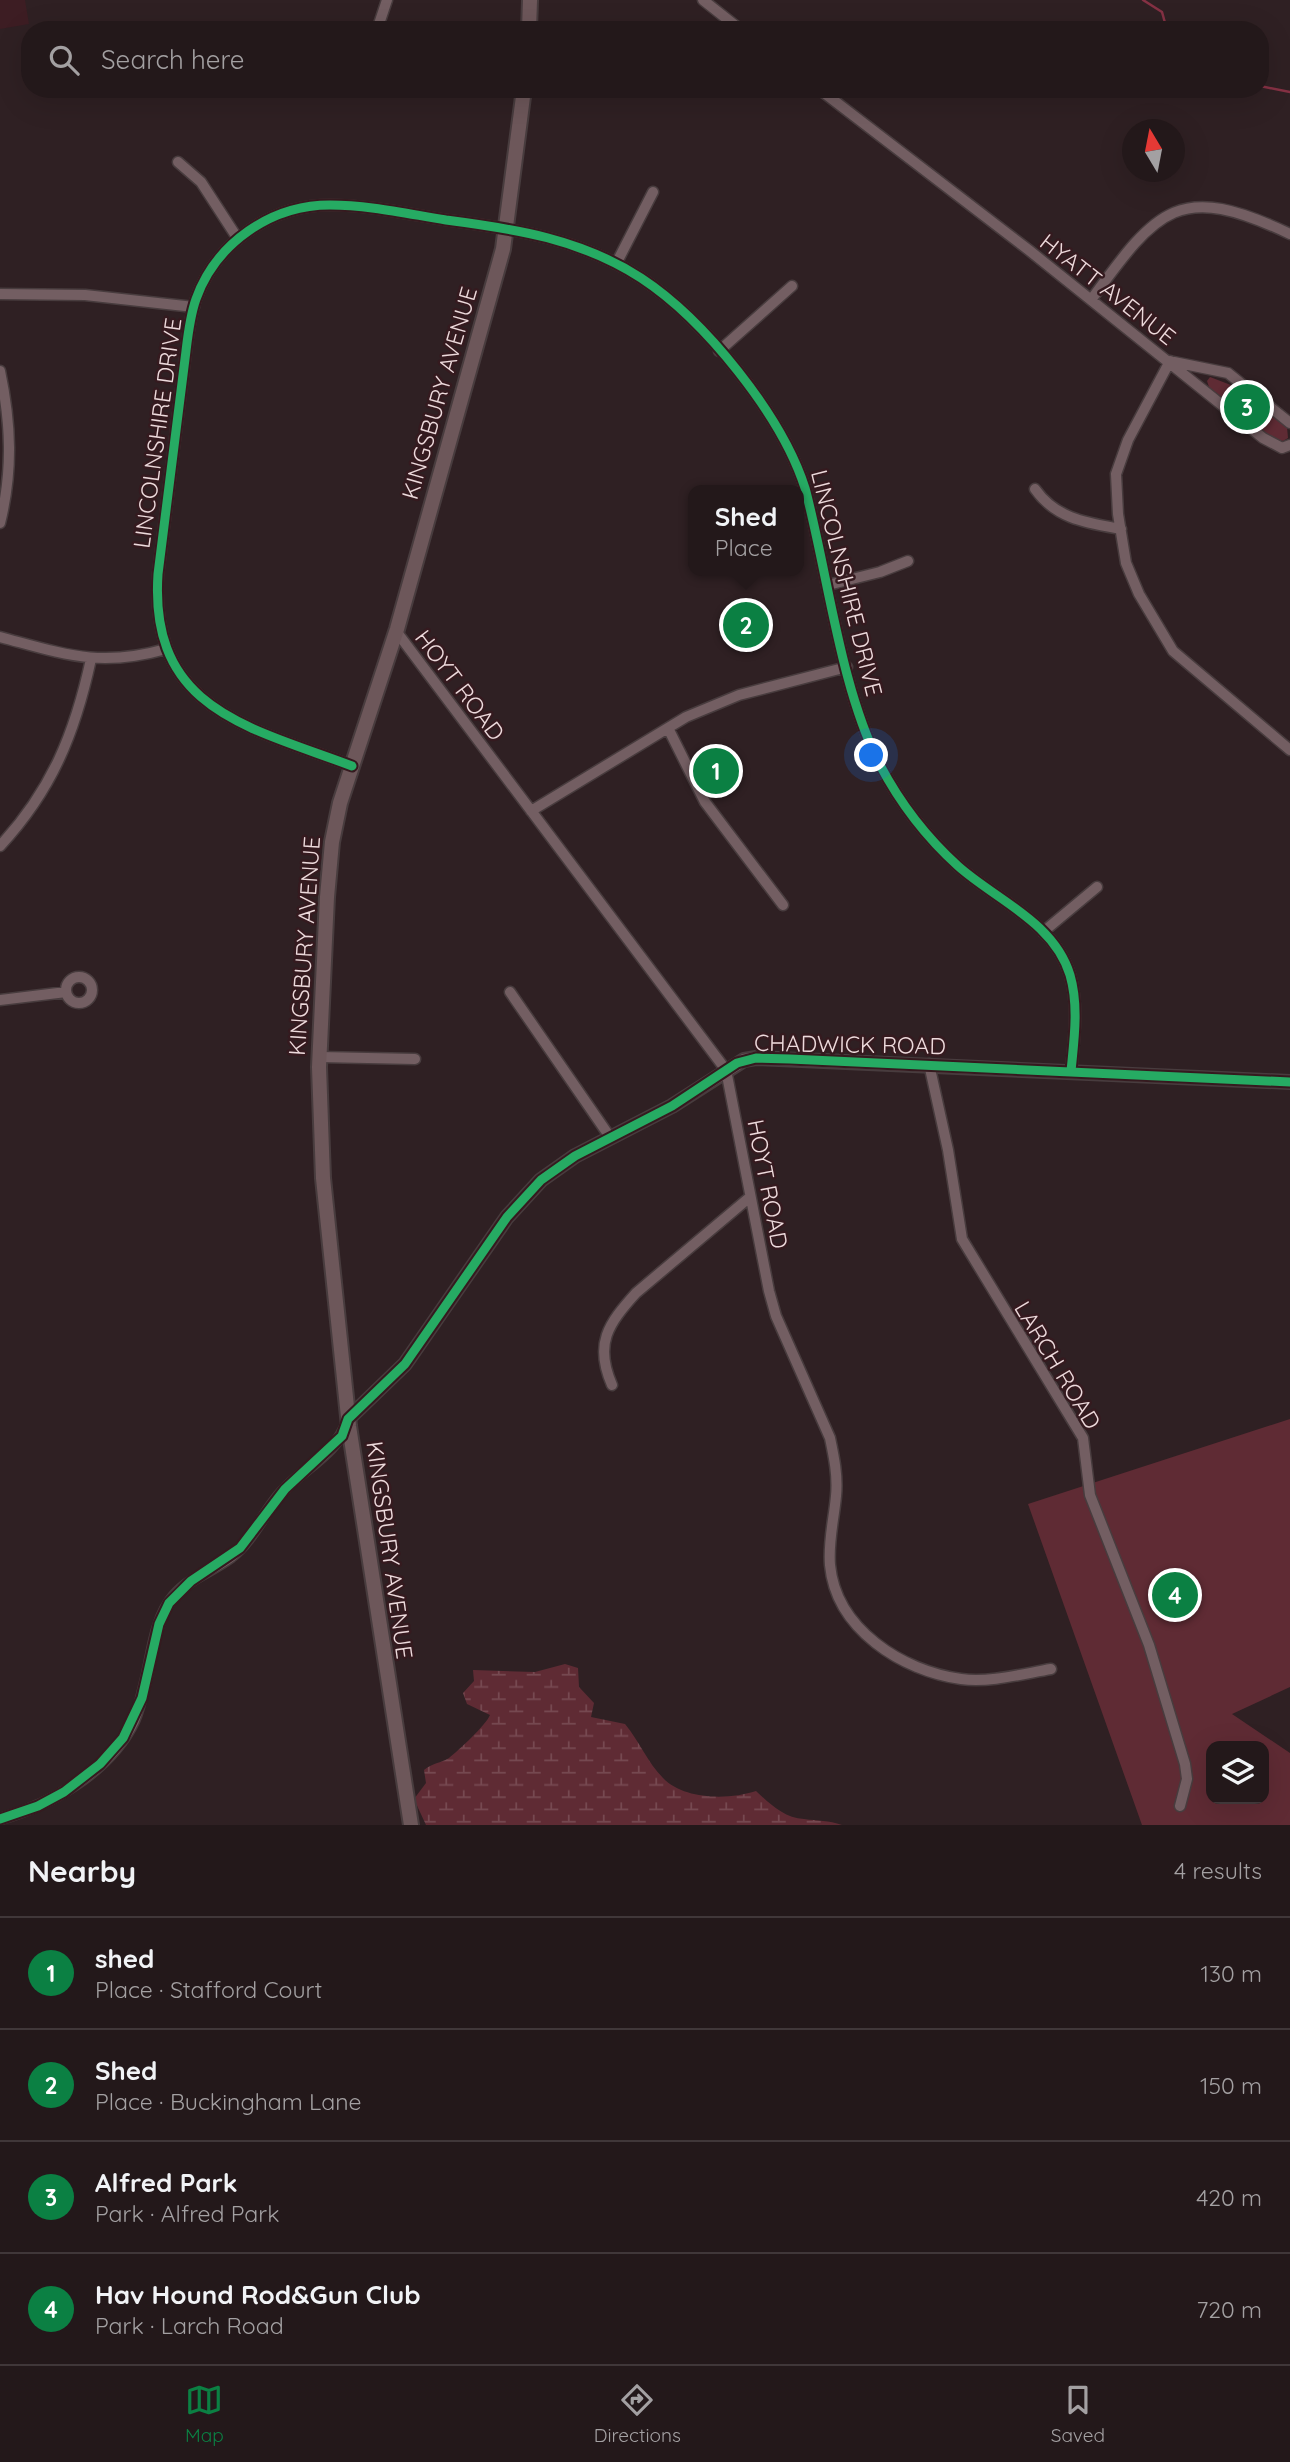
<!DOCTYPE html>
<html lang="en">
<head>
<meta charset="utf-8">
<style>
	body { margin:0; font-family:Quicksand,sans-serif; background:#2f2527; color:#f1f3f6 }
	.controls { position:absolute; right:21px; bottom:21px; display:grid; overflow:hidden; border-radius:14px; box-shadow:0 7px 28px #0002 }
	.controls button { width:63px; height:63px; display:grid; place-items:center; padding:0; border:0; border-bottom:2px solid #403739; background:#23181a; color:#f1f3f6; font:35px sans-serif }
	.compass { position:absolute; left:1122px; top:119px; width:63px; height:63px; border-radius:50%; background:#23181a; box-shadow:0 7px 28px #0002; rotate:350deg }
	.you { position:absolute; left:872px; top:756px; width:24px; height:24px; margin:-18px; border:5px solid #fff; border-radius:50%; background:#1a73e8; box-shadow:0 0 0 10px #1a73e833 }
	.badge { display:grid; place-items:center; width:46px; height:46px; border-radius:50%; background:#0b8043; color:#fff; font-size:23px; font-weight:700 }
	.pin { position:absolute; translate:-50% -50%; border:4px solid #fff; box-shadow:0 2px 7px #0006 }
	.popup { position:absolute; left:688px; top:485px; width:116px; height:91px; box-sizing:border-box; display:grid; place-content:center; border-radius:14px; background:#23181a; filter:drop-shadow(0 2px 5px #0005); font-size:23px; white-space:nowrap; color:#a3a0a2 }
	.popup b { font-size:26px; color:#f1f3f6 }
	.popup::after { content:''; position:absolute; left:50%; top:100%; margin-left:-14px; border:14px solid transparent; border-top-color:#23181a }
	.list { margin:0; padding:0; list-style:none }
	h2 { display:flex; justify-content:space-between; align-items:center; height:91px; margin:0; padding:0 28px; font-size:30px }
	h2 small { font-size:23px; font-weight:400; color:#a3a0a2 }
	.list li { display:grid; grid-template-columns:46px 1fr auto; gap:21px; align-items:center; box-sizing:border-box; height:112px; padding:0 28px; border-top:2px solid #403739 }
	.list b { display:block; font-size:26px; white-space:nowrap }
	.list p { margin:0; font-size:23px; white-space:nowrap; color:#a3a0a2 }
	.list em { font-size:23px; font-style:normal; color:#a3a0a2 }
	.icon { flex:none; width:38px; height:38px; fill:none; stroke:currentColor; stroke-width:2; stroke-linecap:round; stroke-linejoin:round }
	.map { position:relative; flex:none; width:1290px; height:1825px; overflow:hidden }
	.search { position:absolute; background:#23181a; box-shadow:0 7px 28px #0002; left:21px; right:21px; top:21px; height:77px; display:flex; align-items:center; gap:18px; box-sizing:border-box; padding:0 24px; border-radius:28px; color:#a3a0a2; font-size:26px }
	.sheet { height:539px; background:#23181a }
	nav { display:flex; justify-content:space-around; align-items:center; box-sizing:border-box; height:98px; border-top:2px solid #403739; background:#23181a; font-size:19px; color:#a3a0a2 }
	nav a { display:grid; justify-items:center; gap:4px }
	nav .on { color:#0b8043 }
	.map>svg:first-child { display:block }
	.built { fill:#3d1d23 }
	.wetland { fill:url(#wetland-marsh) }
	.park { fill:#5f2b34; fill-rule:evenodd }
	.lines { fill:none; stroke-linecap:round; stroke-linejoin:round }
	.stream { stroke:#853144; stroke-width:2.5 }
	.minor-casing { stroke:#483c3e; stroke-width:13 }
	.tertiary-casing { stroke:#483c3e; stroke-width:16 }
	.secondary-casing { stroke:#483c3e; stroke-width:18 }
	.minor { stroke:#735e62; stroke-width:10 }
	.tertiary { stroke:#735e62; stroke-width:12 }
	.secondary { stroke:#6d575a; stroke-width:14 }
	.cycleway-casing { stroke:#351a1f; stroke-width:13 }
	.cycleway { stroke:#26ab63; stroke-width:9 }
	.labels { text-anchor:middle; dominant-baseline:central; stroke-width:5; stroke-linejoin:round; paint-order:stroke }
	.street-label { font-size:23px; fill:#eddadc; stroke:#351a1f }
</style>
</head>
<body>
<div class="map">
<svg width="1290" height="1825" viewBox="0 0 1290 1825">
	<defs>
		<pattern id="wetland-marsh" width="20" height="14" patternUnits="userSpaceOnUse" patternTransform="scale(1.75)"><rect width="20" height="14" fill="#5f2b34"/><path d="M1 5h8M5 5V1M11 12h8M15 12V8" fill="none" stroke="#764951"/></pattern>
	</defs>
	<rect width="100%" height="100%" fill="#2f2023"/>
	<path class="built" d="M0,0H25L29,24L0,29Z"/>
	<path class="wetland" d="M565,1664L578,1668L579,1687L594,1703L591,1717L625,1724C639,1741 648,1763 663,1778C684,1800 729,1800 756,1791C770,1804 784,1818 804,1819C818,1821 828,1820 842,1825H426L414,1799L426,1783L424,1770C432,1763 441,1763 449,1758C459,1750 486,1725 490,1715L467,1704L463,1693L474,1681L473,1670L535,1672Z"/>
	<path class="park" d="M1210,377L1236,387L1287,427L1288,438L1283,441L1273,439L1209,387L1207,381Z
		M1290,1419V1687L1232,1714L1290,1753V1825H1142L1028,1504ZM1211,1746H1264V1799H1211Z"/>
	<g class="lines">
		<path class="stream" d="M1143,0L1162,12L1167,30
			M1260,86L1290,92"/>
		<defs>
			<path id="minor" d="M703,0L741,30
				M377,30L387,0
				M819,89L1030,251L1263,438L1282,448L1290,445
				M178,162L201,182L238,239
				M616,264L653,192
				M0,294L85,295L194,307
				M1091,300C1158,208 1179,181 1290,234
				M719,351L792,286
				M1170,361L1128,440L1116,474L1118,514L1126,563L1139,594L1173,651L1290,750
				M1174,362L1228,373L1290,423
				M0,371C11,423 13,471 0,523
				M1035,489C1056,519 1087,523 1121,529
				M828,585L880,572L908,561
				M396,631L726,1070L769,1291L776,1316L830,1438C834,1457 838,1476 836,1496C834,1519 828,1541 830,1565C836,1629 902,1671 961,1679C989,1683 1022,1674 1051,1669
				M0,637C64,654 99,668 166,649
				M668,728L705,802L783,905
				M352,766C249,727 149,710 158,574L186,351C188,334 190,316 196,299C216,243 271,205 330,205C368,205 408,214 446,220C516,229 581,239 641,278C705,320 782,416 805,488C828,574 840,687 880,765C900,803 926,837 958,866C996,900 1054,922 1070,975C1079,1006 1074,1040 1071,1071
				M531,811L686,717L739,695L847,667
				M0,846C52,790 75,733 91,659
				M1043,932L1097,887
				M66 990a13 13 0 1 1 26 0a13 13 0 1 1-26 0Z
				M510,992L610,1137
				M0,1000L66,992
				M320,1057L415,1059
				M929,1064L948,1150L962,1239L1083,1438L1090,1495L1149,1645L1185,1764L1187,1779L1180,1806
				M612,1385C594,1344 608,1324 636,1293L750,1197
				M0,1819C51,1805 110,1771 134,1721C140,1707 143,1691 147,1675C153,1649 156,1617 174,1596C189,1578 212,1571 231,1557C254,1539 264,1511 283,1491C305,1467 337,1453 347,1422"/>
			<path id="tertiary" d="M348,1419L405,1364L507,1217L541,1180L575,1156L672,1106L744,1060L756,1058L1290,1082"/>
			<path id="secondary" d="M529,30L530,0
				M411,1825L349,1426L323,1178L319,1067L327,897L332,842L340,803L397,629L503,249L524,89"/>
		</defs>
		<use href="#minor" class="minor-casing"/>
		<use href="#tertiary" class="tertiary-casing"/>
		<use href="#secondary" class="secondary-casing"/>
		<use href="#minor" class="minor"/>
		<use href="#tertiary" class="tertiary"/>
		<use href="#secondary" class="secondary"/>
		<defs>
			<path id="cycleway" d="M352,766C249,727 149,710 158,574L186,351C188,334 190,316 196,299C216,243 271,205 330,205C368,205 408,214 446,220C516,229 581,239 641,278C705,320 782,416 805,488C828,574 840,687 880,765C900,803 926,837 958,866C996,900 1054,922 1070,975C1079,1006 1074,1040 1071,1071
				M0,1819L38,1806L64,1792L100,1764L123,1738L142,1698L159,1624L169,1603L191,1581L240,1548L285,1489L342,1436L348,1419L405,1364L507,1217L541,1180L575,1156L672,1106L737,1063L756,1058L790,1059L1290,1082"/>
		</defs>
		<use href="#cycleway" class="cycleway-casing"/>
		<use href="#cycleway" class="cycleway"/>
	</g>
	<g class="labels">
		<g class="street-label">
			<text transform="translate(1108 289) rotate(38)">HYATT AVENUE</text>
			<text transform="translate(439 393) rotate(-74)">KINGSBURY AVENUE</text>
			<text transform="translate(157 433) rotate(-82)">LINCOLNSHIRE DRIVE</text>
			<text transform="translate(847 583) rotate(76)">LINCOLNSHIRE DRIVE</text>
			<text transform="translate(460 685) rotate(53)">HOYT ROAD</text>
			<text transform="translate(304 946) rotate(-86)">KINGSBURY AVENUE</text>
			<text transform="translate(850 1044) rotate(1)">CHADWICK ROAD</text>
			<text transform="translate(768 1184) rotate(79)">HOYT ROAD</text>
			<text transform="translate(1058 1365) rotate(59)">LARCH ROAD</text>
			<text transform="translate(390 1550) rotate(82)">KINGSBURY AVENUE</text>
		</g>
	</g>
</svg>
<div class="controls">
<button><svg class="icon" aria-label="layers" viewBox="0 0 24 24"><path d="M12 4l9 5-9 5-9-5zM3 14l9 5 9-5"/></svg></button>
</div>
<svg class="compass" viewBox="-18 -18 36 36"><path d="M0-13l5 13h-10z" fill="#e53935"/><path d="M0 13l5-13h-10z" fill="#a3a0a2"/></svg>
<div class="you"></div>
<div class="pin badge" style="left:716px;top:771px">1</div>
<div class="pin badge" style="left:746px;top:625px">2</div>
<div class="popup"><b>Shed</b>Place</div>
<div class="pin badge" style="left:1247px;top:407px">3</div>
<div class="pin badge" style="left:1175px;top:1595px">4</div>
<div class="search"><svg class="icon" aria-label="search" viewBox="0 0 24 24"><circle cx="10" cy="10" r="6"/><path d="M15 15l6 6"/></svg>Search here</div>
</div>
<section class="sheet">
<h2>Nearby<small>4 results</small></h2>
<ul class="list">
<li><span class="badge">1</span><div><b>shed</b><p>Place · Stafford Court</p></div><em>130 m</em></li>
<li><span class="badge">2</span><div><b>Shed</b><p>Place · Buckingham Lane</p></div><em>150 m</em></li>
<li><span class="badge">3</span><div><b>Alfred Park</b><p>Park · Alfred Park</p></div><em>420 m</em></li>
<li><span class="badge">4</span><div><b>Hav Hound Rod&amp;Gun Club</b><p>Park · Larch Road</p></div><em>720 m</em></li>
</ul>
</section>
<nav>
<a class="on"><svg class="icon" aria-label="map" viewBox="0 0 24 24"><path d="M3 6l6-2 6 2 6-2v14l-6 2-6-2-6 2zM9 4v14M15 6v14"/></svg>Map</a>
<a><svg class="icon" aria-label="directions" viewBox="0 0 24 24"><path d="M12 3l9 9-9 9-9-9zM9 14v-3h6M13 9l2 2-2 2"/></svg>Directions</a>
<a><svg class="icon" aria-label="saved" viewBox="0 0 24 24"><path d="M7 4h10v16l-5-4-5 4z"/></svg>Saved</a>
</nav>
</body>
</html>
